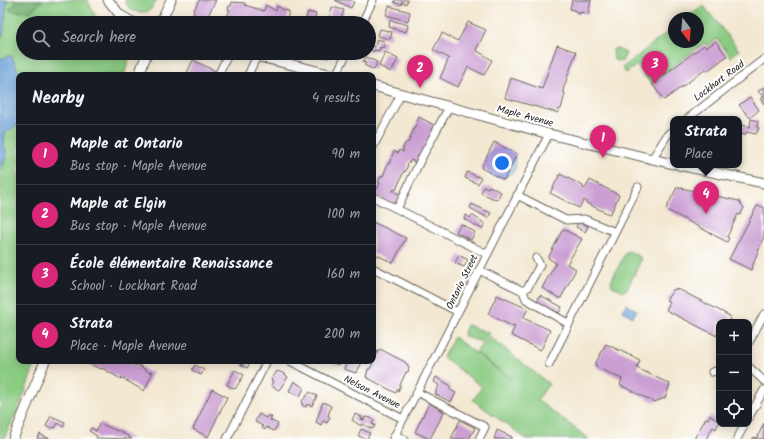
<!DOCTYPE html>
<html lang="en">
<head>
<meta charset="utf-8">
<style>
	body { margin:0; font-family:Kalam,sans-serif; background:#20242c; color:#f1f3f6 }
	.controls { position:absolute; right:12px; bottom:12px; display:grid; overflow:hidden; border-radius:8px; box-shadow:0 2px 10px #0003 }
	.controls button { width:36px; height:36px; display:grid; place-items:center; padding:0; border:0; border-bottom:1px solid #363941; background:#171b24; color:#f1f3f6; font:20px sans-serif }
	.compass { position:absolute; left:668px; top:12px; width:36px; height:36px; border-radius:50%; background:#171b24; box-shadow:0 2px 10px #0003; rotate:164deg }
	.you { position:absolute; left:502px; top:163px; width:14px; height:14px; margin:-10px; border:3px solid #fff; border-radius:50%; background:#1a73e8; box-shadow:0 0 0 6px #1a73e833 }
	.badge { display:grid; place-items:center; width:26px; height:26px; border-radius:50%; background:#db2777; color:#fff; font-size:13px; font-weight:700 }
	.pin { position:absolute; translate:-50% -33px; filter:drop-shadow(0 1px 2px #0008) }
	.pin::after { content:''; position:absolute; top:21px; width:14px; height:12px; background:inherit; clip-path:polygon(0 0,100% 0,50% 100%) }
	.popup { position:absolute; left:670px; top:116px; width:72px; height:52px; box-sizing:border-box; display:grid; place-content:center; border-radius:8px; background:#171b24; filter:drop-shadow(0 1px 3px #0005); font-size:13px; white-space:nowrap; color:#9ea1a6 }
	.popup b { font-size:15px; color:#f1f3f6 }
	.popup::after { content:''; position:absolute; left:50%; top:100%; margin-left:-8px; border:8px solid transparent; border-top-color:#171b24 }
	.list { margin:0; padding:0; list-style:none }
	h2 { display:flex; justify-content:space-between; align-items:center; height:52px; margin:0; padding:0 16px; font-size:17px }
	h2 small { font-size:13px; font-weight:400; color:#9ea1a6 }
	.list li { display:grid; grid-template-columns:26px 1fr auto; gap:12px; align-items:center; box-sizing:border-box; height:60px; padding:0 16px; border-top:1px solid #363941 }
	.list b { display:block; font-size:15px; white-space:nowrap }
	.list p { margin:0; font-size:13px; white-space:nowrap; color:#9ea1a6 }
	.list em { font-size:13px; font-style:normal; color:#9ea1a6 }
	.icon { flex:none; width:22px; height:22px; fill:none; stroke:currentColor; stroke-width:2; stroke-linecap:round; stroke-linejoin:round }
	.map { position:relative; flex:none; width:764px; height:439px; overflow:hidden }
	.search { position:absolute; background:#171b24; box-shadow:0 2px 10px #0003; left:16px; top:16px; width:360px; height:44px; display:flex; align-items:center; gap:10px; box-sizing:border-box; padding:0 14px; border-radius:22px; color:#9ea1a6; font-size:15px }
	.panel { position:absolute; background:#171b24; box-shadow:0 2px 10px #0003; left:16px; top:72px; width:360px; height:292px; border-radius:8px }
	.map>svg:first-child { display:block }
	.green { fill:#8acb82; stroke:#53744f }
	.forest { fill:#6faf70; stroke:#466646 }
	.water { fill:#6aa3d9; stroke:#43607a }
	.building { fill:#ca9ed3 }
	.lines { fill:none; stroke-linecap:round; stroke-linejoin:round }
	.minor-casing { stroke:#67635b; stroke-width:9 }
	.major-casing { stroke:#67635b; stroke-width:11 }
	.minor { stroke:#fff; stroke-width:7 }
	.major { stroke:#fff; stroke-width:9 }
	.labels { text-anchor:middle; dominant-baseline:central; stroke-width:4; stroke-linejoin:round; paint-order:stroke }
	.street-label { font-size:10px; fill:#1c1c1c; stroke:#fff }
</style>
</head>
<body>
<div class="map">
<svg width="764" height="439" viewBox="0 0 764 439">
	<rect width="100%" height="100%" fill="#fff"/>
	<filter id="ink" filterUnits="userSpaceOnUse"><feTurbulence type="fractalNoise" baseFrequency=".025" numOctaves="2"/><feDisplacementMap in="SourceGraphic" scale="8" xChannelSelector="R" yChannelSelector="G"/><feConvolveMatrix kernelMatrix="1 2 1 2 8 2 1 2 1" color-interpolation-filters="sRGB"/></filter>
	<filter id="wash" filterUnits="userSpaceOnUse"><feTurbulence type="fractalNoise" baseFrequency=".012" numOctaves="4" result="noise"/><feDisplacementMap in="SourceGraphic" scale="16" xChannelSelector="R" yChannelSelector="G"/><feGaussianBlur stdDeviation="0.9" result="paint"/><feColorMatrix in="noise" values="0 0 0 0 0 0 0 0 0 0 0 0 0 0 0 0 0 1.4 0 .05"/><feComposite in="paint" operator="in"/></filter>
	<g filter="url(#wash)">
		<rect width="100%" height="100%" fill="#f3e8d1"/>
		<path class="green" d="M7,0H87L99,23H23V53H122L129,60L124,75H20L11,55L0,59V39L3,35Z
			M125,0H157C155,3 153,8 150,10C141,16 126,10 125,0Z
			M703,5L739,50L731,57L717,39L707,46L704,43L651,84L637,65L626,73L622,68L674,27V42H698V18H686Z
			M615,48L626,53L622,62L614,60L613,50Z
			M19,124V361H35C28,389 16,413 4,439H0V173L7,154L4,146L5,133Z
			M629,251L640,257L641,260L627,289L624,291L612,286L611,281L626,252Z
			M467,325L489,333L482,342L465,337L464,333Z
			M489,336L549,384L537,400L589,439H526L473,400L482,387L443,357L454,337L511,380L476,352Z"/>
		<path class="forest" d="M14,0H43L30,12L10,11V8L16,4Z"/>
		<path class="water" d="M0,0H7L3,35L0,39Z
			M11,55L20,75L19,124L5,133L4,146L7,154L0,173V59Z
			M626,304L637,310L633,317L622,311Z"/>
		<g id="blocks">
			<path class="building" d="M199,0H216L204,23H198L193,12Z
				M335,0H350L354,2L351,8Z
				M395,0H408L406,4L402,2L401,5L394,2Z
				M572,0H591L588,14L580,12V14L576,13V11L570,9Z
				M232,2L245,3V5L264,11L266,5L276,11L277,6L281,8V9L289,11L286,23H227L225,21L230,10H228L229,6H231Z
				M389,6L410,12L408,21L386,15Z
				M332,7L344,10L340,23H328Z
				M308,12L316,14L314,23L305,21Z
				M390,20L408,25L406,32L389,27Z
				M468,22L486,30L476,50L492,60L484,75L468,67L458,87L440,78L449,58L433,50L442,33L458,41Z
				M674,27V36L670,31Z
				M380,29L392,32L390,39L378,36Z
				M377,39L385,41L383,48L380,47L379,51L374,50L373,52L369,49V46L370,45L375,47Z
				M716,41L727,56L707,71L706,69L664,100L652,84L704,45L706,48Z
				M557,45L576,52L563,90L565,94L561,109H559L558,113L505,98L511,78L542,89Z
				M385,52L398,59L391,72L379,66Z
				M320,53H330L328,58L318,56Z
				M366,57L377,62L374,70L364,65L366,63L363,62Z
				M193,60L219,73L224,75H186Z
				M764,87V104L760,99L763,97L758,91Z
				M750,97L759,110L750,118L739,105Z
				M419,117L436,126L430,139L428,138L425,144L427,145L423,151L422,150L417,163L411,160L407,164L408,165L405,172L404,171L396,190L394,189L393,191L401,195L396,206L373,195V192L375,188L377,189L380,183L378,182L381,176H383L388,163L389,164L394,151L398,153L399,150L403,152V148L406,142L408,143Z
				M751,119L758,121L757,127L759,128L756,134L746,132L745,135L739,133V124L750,127Z
				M494,142L517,154L504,180L481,168Z
				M467,172L481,178L478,184L465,178Z
				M560,174L583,186V188L585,189L590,180L619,195L611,213L609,214L586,203V201L584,200L579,208L550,193Z
				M484,186L488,188L489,186L501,192L497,200L481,193Z
				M677,187L739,201L744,208L740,215L738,214L727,237L729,238L727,242L667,210L666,209Z
				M472,204L491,213L488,218L470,208Z
				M757,206L764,207V236L751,270L729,259Z
				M466,215L470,218L472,215L485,224L482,229L464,219Z
				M579,221L588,226L585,232L576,227Z
				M373,222L406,238L393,263L373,253Z
				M461,224L475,232L471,240L456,232Z
				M563,229L582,239L567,264L576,269L561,298H559L542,288L556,263L548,258Z
				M459,255L468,260L464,267L455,263Z
				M674,289L680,290L730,316L729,322H719L717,336L666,310L670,302L666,300Z
				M497,295L528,309L523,318L550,330L542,348L540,350L511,335L515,326L513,325L512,326L488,314Z
				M540,295L562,307L559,313L537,302Z
				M606,344L640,360L637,368L670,384L665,398L654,402L620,385L622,379L598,368L595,364Z
				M380,349L405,362L409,367L408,372H406L400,385V388H398L399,391L397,390L396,393L366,377L368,369H370L377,354V351L378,352Z
				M91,361H131L130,363L136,366L137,364L150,373L151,371L153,372L144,391L122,378L121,379L102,368L101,369L89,364Z
				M243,361H251L247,368L241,365Z
				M330,361H341L338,365Z
				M347,361H363L356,373L344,369Z
				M195,365L204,370L201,375L192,370Z
				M235,370L244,375L235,389L227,385Z
				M277,371L285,374L288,377L279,390L271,386L273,381L271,380Z
				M436,377L451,386L449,389L456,393L451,402L435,394L439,385L434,382Z
				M294,381L304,388L300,396L289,391Z
				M212,389L227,397L208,437L193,429Z
				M310,392L317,396L312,406L307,404L306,407L302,405V401Z
				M323,402L331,406L328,416L330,417L327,423L323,421L321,425L316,422Z
				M429,403L444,412L430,439L415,432Z
				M259,414L266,418L268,415L272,417L270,420L278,424L274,431L266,427L265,430L262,428L263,426L255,422Z
				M355,414L362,417L361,419L364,420L365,417L371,418L374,421L372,424L375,425L373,429L362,424L361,426L352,420Z
				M710,415L719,422L716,429L713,427L706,439H694L706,418L708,419Z
				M51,416L65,422L63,427L58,423L55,428L52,427L51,429L46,426Z
				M460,420L475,428L469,439H451Z
				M100,423L117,431L118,430L132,439L96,438L97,436L89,431L91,428L96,431Z
				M764,423V439H752L754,437L757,438Z
				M361,429L370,433L367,439L358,436Z
				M497,430L512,437V439H494Z
				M40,434L50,439H37Z"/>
		</g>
	</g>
	<g filter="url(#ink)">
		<use href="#blocks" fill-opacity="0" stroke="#67635b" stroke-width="1"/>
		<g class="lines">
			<defs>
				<path id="minor" d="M362,23L373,0
					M219,73L229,53
					M248,75L257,56
					M336,75L347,53
					M687,119L764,59
					M373,147L401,94
					M652,159L668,134L673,130
					M517,195L566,220L584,219L615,232
					M373,197L487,254
					M397,209L421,159L449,107
					M373,268L458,312
					M479,270L523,291L526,299L569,324
					M523,291L528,287L540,265L536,258
					M749,342L764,314
					M290,361L403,419
					M549,364L638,187
					M749,367L764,381
					M712,372L719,370
					M417,392L485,427L479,439
					M749,417L764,390
					M395,435L404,439
					M227,439L267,361
					M393,439L549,134
					M737,439L745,424"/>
				<path id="major" d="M108,0L120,15L134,23
					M160,23L171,0
					M244,53L333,75
					M139,75L147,53
					M373,86L549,134L673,164
					M679,165L764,183
					M13,439L45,361"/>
			</defs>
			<use href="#minor" class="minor-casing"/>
			<use href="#major" class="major-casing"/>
			<use href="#minor" class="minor"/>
			<use href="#major" class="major"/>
		</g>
	</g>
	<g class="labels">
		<g class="street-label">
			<text transform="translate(719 81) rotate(-37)">Lockhart Road</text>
			<text transform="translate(525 116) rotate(15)">Maple Avenue</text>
			<text transform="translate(462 282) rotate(-64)">Ontario Street</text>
			<text transform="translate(372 392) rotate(27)">Nelson Avenue</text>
		</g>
	</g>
</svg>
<div class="controls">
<button>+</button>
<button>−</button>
<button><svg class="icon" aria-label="locate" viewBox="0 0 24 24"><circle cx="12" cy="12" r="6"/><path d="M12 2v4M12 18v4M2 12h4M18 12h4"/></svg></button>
</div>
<svg class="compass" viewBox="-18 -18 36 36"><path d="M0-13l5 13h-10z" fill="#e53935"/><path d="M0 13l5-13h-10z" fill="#9ea1a6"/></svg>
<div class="you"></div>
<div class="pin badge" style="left:603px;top:158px">1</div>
<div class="pin badge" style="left:420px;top:88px">2</div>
<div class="pin badge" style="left:655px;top:84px">3</div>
<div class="pin badge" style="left:706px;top:214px">4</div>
<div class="popup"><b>Strata</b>Place</div>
<div class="search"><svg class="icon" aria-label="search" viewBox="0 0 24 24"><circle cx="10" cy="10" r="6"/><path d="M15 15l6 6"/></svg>Search here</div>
<section class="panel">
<h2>Nearby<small>4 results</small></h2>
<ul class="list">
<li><span class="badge">1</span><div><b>Maple at Ontario</b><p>Bus stop · Maple Avenue</p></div><em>90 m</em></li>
<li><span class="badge">2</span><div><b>Maple at Elgin</b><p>Bus stop · Maple Avenue</p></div><em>100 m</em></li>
<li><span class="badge">3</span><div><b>École élémentaire Renaissance</b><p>School · Lockhart Road</p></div><em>160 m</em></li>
<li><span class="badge">4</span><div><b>Strata</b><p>Place · Maple Avenue</p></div><em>200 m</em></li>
</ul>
</section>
</div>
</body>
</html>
